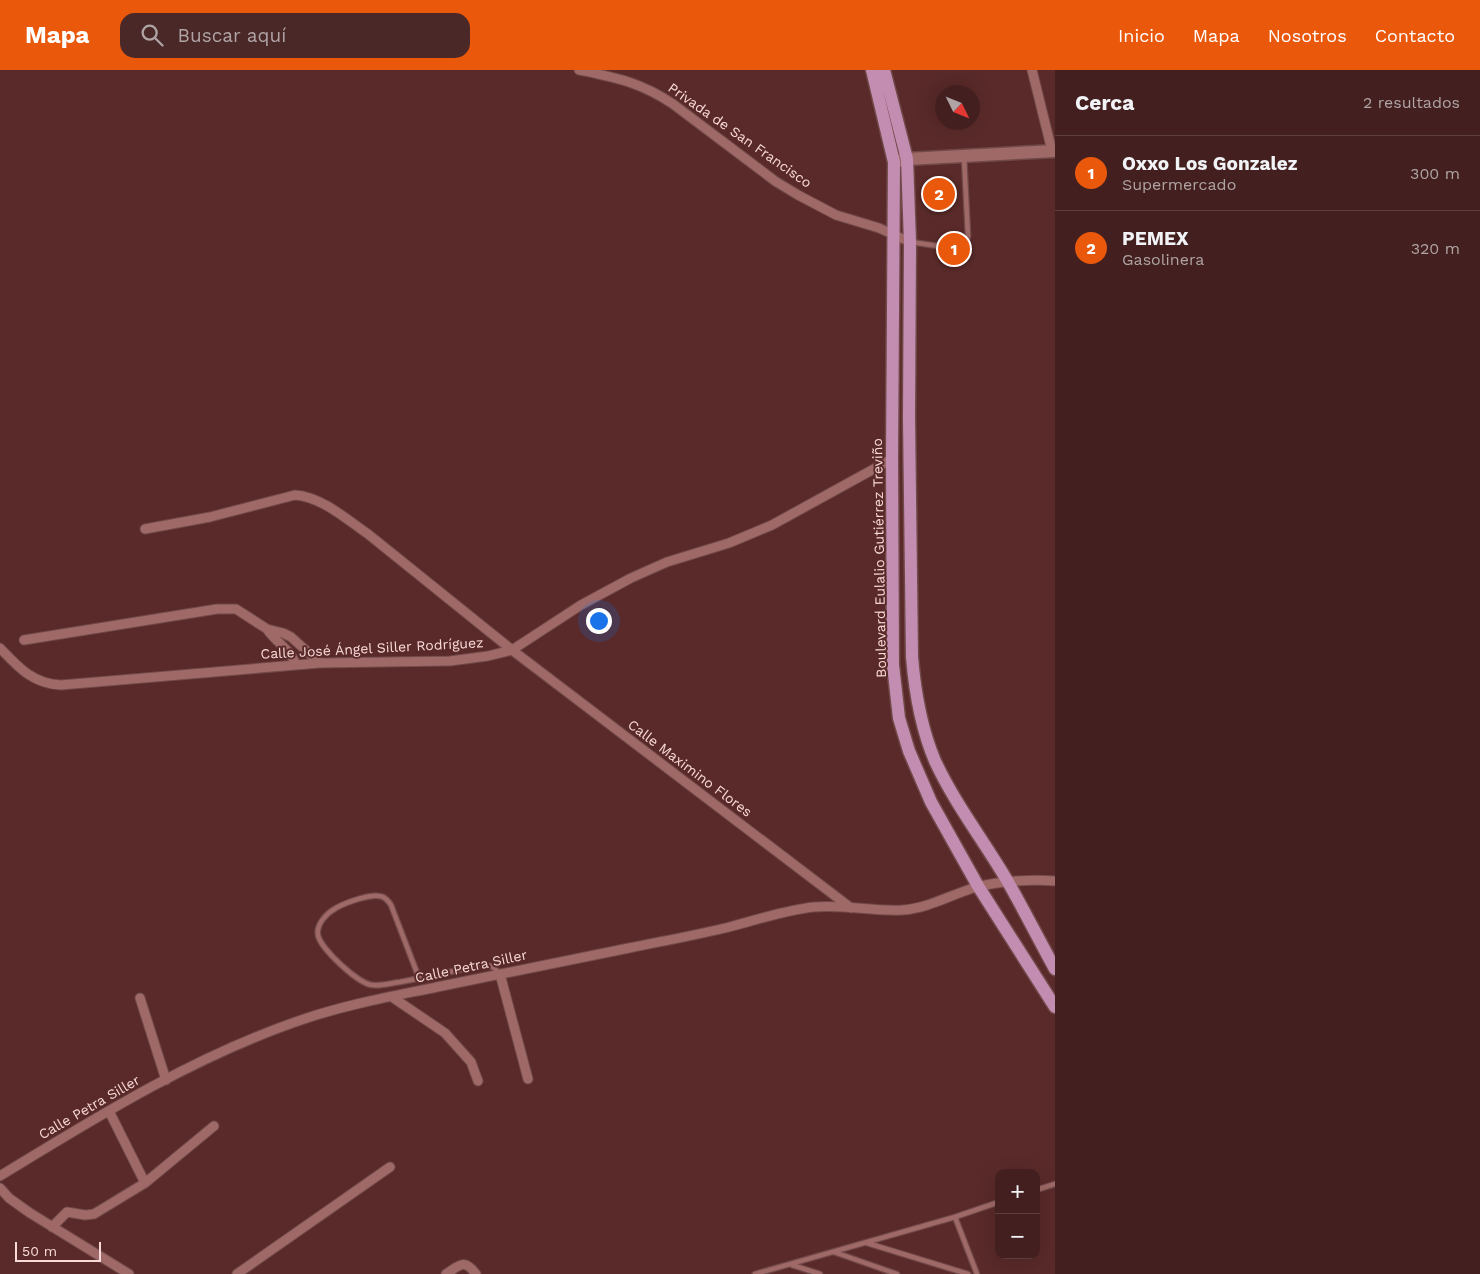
<!DOCTYPE html>
<html lang="es">
<head>
<meta charset="utf-8">
<style>
	body { margin:0; font-family:"Work Sans",sans-serif; background:#4a2828; color:#f1f3f6 }
	.controls { position:absolute; right:15px; bottom:15px; display:grid; overflow:hidden; border-radius:10px; box-shadow:0 5px 20px #0002 }
	.controls button { width:45px; height:45px; display:grid; place-items:center; padding:0; border:0; border-bottom:1px solid #5b3e3d; background:#43201f; color:#f1f3f6; font:25px sans-serif }
	.compass { position:absolute; left:935px; top:15px; width:45px; height:45px; border-radius:50%; background:#43201f; box-shadow:0 5px 20px #0002; rotate:133deg }
	.scale { position:absolute; left:15px; bottom:12px; width:86px; box-sizing:border-box; padding-left:5px; border:2px solid #f9dad8; border-top:0; font-size:14px; line-height:18px; white-space:nowrap; color:#f9dad8; -webkit-text-stroke:4px #592a29; paint-order:stroke }
	.you { position:absolute; left:598px; top:550px; width:18px; height:18px; margin:-12px; border:4px solid #fff; border-radius:50%; background:#1a73e8; box-shadow:0 0 0 8px #1a73e833 }
	.badge { display:grid; place-items:center; width:32px; height:32px; border-radius:50%; background:#ea580c; color:#fff; font-size:16px; font-weight:700 }
	.pin { position:absolute; translate:-50% -50%; border:2px solid #fff; box-shadow:0 1px 5px #0006 }
	.list { margin:0; padding:0; list-style:none }
	h2 { display:flex; justify-content:space-between; align-items:center; height:65px; margin:0; padding:0 20px; font-size:21px }
	h2 small { font-size:16px; font-weight:400; color:#afa3a4 }
	.list li { display:grid; grid-template-columns:32px 1fr auto; gap:15px; align-items:center; box-sizing:border-box; height:75px; padding:0 20px; border-top:1px solid #5b3e3d }
	.list b { display:block; font-size:19px; white-space:nowrap }
	.list p { margin:0; font-size:16px; white-space:nowrap; color:#afa3a4 }
	.list em { font-size:16px; font-style:normal; color:#afa3a4 }
	.icon { flex:none; width:28px; height:28px; fill:none; stroke:currentColor; stroke-width:2; stroke-linecap:round; stroke-linejoin:round }
	.map { position:relative; flex:none; width:1055px; height:1204px; overflow:hidden }
	header { display:flex; align-items:center; gap:30px; box-sizing:border-box; height:70px; padding:0 25px; background:#ea580c; color:#fff }
	header strong { font-size:24px }
	nav { display:flex; gap:28px; margin-inline-start:auto; font-size:18px }
	.search { width:350px; height:45px; background:#4a2828; display:flex; align-items:center; gap:12px; box-sizing:border-box; padding:0 18px; border-radius:15px; color:#afa3a4; font-size:19px }
	main { display:flex }
	aside { flex:1; background:#43201f }
	.map>svg:first-child { display:block }
	.lines { fill:none; stroke-linecap:round; stroke-linejoin:round }
	.lane-casing { stroke:#714949; stroke-width:7 }
	.street-casing { stroke:#714949; stroke-width:11 }
	.secondary-casing { stroke:#714949; stroke-width:15 }
	.primary-casing { stroke:#714949; stroke-width:15 }
	.lane { stroke:#9e6967; stroke-width:4.5 }
	.street { stroke:#9e6967; stroke-width:9 }
	.secondary { stroke:#9e6967; stroke-width:12 }
	.primary { stroke:#c38db1; stroke-width:12 }
	.labels { text-anchor:middle; dominant-baseline:central; stroke-width:4; stroke-linejoin:round; paint-order:stroke }
	.street-label { font-size:14px; fill:#f9dad8; stroke:#592a29 }
</style>
</head>
<body>
<header>
<strong>Mapa</strong>
<div class="search"><svg class="icon" aria-label="search" viewBox="0 0 24 24"><circle cx="10" cy="10" r="6"/><path d="M15 15l6 6"/></svg>Buscar aquí</div>
<nav><a>Inicio</a><a>Mapa</a><a>Nosotros</a><a>Contacto</a></nav>
</header>
<main>
<div class="map">
<svg width="1055" height="1204" viewBox="0 0 1055 1204">
	<rect width="100%" height="100%" fill="#592a29"/>
	<g class="lines">
		<defs>
			<path id="lane" d="M911,172L958,179C965,176 967,173 968,166L964,87
				M419,908L391,835C389,832 387,829 383,827C373,822 345,833 336,838C327,843 316,854 318,865C320,878 359,915 373,915C382,916 391,913 400,912C416,909 433,906 449,902C461,900 474,896 486,895L493,897L500,904
				M1036,1120L1055,1114
				M955,1147L977,1204
				M867,1173L968,1204
				M834,1182L897,1204
				M792,1195L820,1204
				M755,1204L955,1147L999,1132"/>
			<path id="street" d="M579,0C617,8 640,12 673,34L775,111L798,125L836,145L879,158L910,172
				M1032,0L1052,81
				M145,459L210,447L295,425C322,427 346,449 368,464L512,580L851,838
				M267,559C277,574 290,578 296,595
				M24,570L217,539H236L267,559L283,563L291,567L320,593
				M0,578C18,597 33,614 61,615L320,593L450,591L488,586L512,580L581,535L631,508L667,492L729,473L772,455L892,389
				M500,904L528,1009
				M392,927L445,963L471,992L478,1011
				M140,928L166,1010
				M109,1041L145,1113
				M0,1106C98,1046 198,984 307,948C349,934 394,926 437,917C501,904 565,891 629,878C663,871 698,865 733,856C759,849 786,840 814,837C844,834 873,842 903,840C929,838 952,824 977,817C1000,811 1032,809 1055,811
				M0,1118L9,1128L30,1143L129,1204
				M52,1157L67,1142L85,1145L94,1144L145,1113L214,1056
				M237,1204L390,1097
				M446,1204C460,1195 464,1188 476,1204"/>
			<path id="secondary" d="M894,92L907,89L1055,81"/>
			<path id="primary" d="M872,0L894,92L892,389L893,595L899,648L909,681L931,732L978,816L1055,937
				M884,0L907,89L910,172L909,347L912,587C915,623 921,658 935,691C955,734 984,771 1008,812C1024,840 1039,870 1055,899"/>
		</defs>
		<use href="#lane" class="lane-casing"/>
		<use href="#street" class="street-casing"/>
		<use href="#secondary" class="secondary-casing"/>
		<use href="#primary" class="primary-casing"/>
		<use href="#lane" class="lane"/>
		<use href="#street" class="street"/>
		<use href="#secondary" class="secondary"/>
		<use href="#primary" class="primary"/>
	</g>
	<g class="labels">
		<g class="street-label">
			<text transform="translate(740 65) rotate(35)">Privada de San Francisco</text>
			<text transform="translate(879 488) rotate(-91)">Boulevard Eulalio Gutiérrez Treviño</text>
			<text transform="translate(372 578) rotate(-3)">Calle José Ángel Siller Rodríguez</text>
			<text transform="translate(690 698) rotate(37)">Calle Maximino Flores</text>
			<text transform="translate(471 896) rotate(-12)">Calle Petra Siller</text>
			<text transform="translate(89 1037) rotate(-30)">Calle Petra Siller</text>
		</g>
	</g>
</svg>
<div class="controls">
<button>+</button>
<button>−</button>
</div>
<svg class="compass" viewBox="-18 -18 36 36"><path d="M0-13l5 13h-10z" fill="#e53935"/><path d="M0 13l5-13h-10z" fill="#afa3a4"/></svg>
<div class="scale">50 m</div>
<div class="you"></div>
<div class="pin badge" style="left:954px;top:179px">1</div>
<div class="pin badge" style="left:939px;top:124px">2</div>
</div>
<aside>
<h2>Cerca<small>2 resultados</small></h2>
<ul class="list">
<li><span class="badge">1</span><div><b>Oxxo Los Gonzalez</b><p>Supermercado</p></div><em>300 m</em></li>
<li><span class="badge">2</span><div><b>PEMEX</b><p>Gasolinera</p></div><em>320 m</em></li>
</ul>
</aside>
</main>
</body>
</html>
